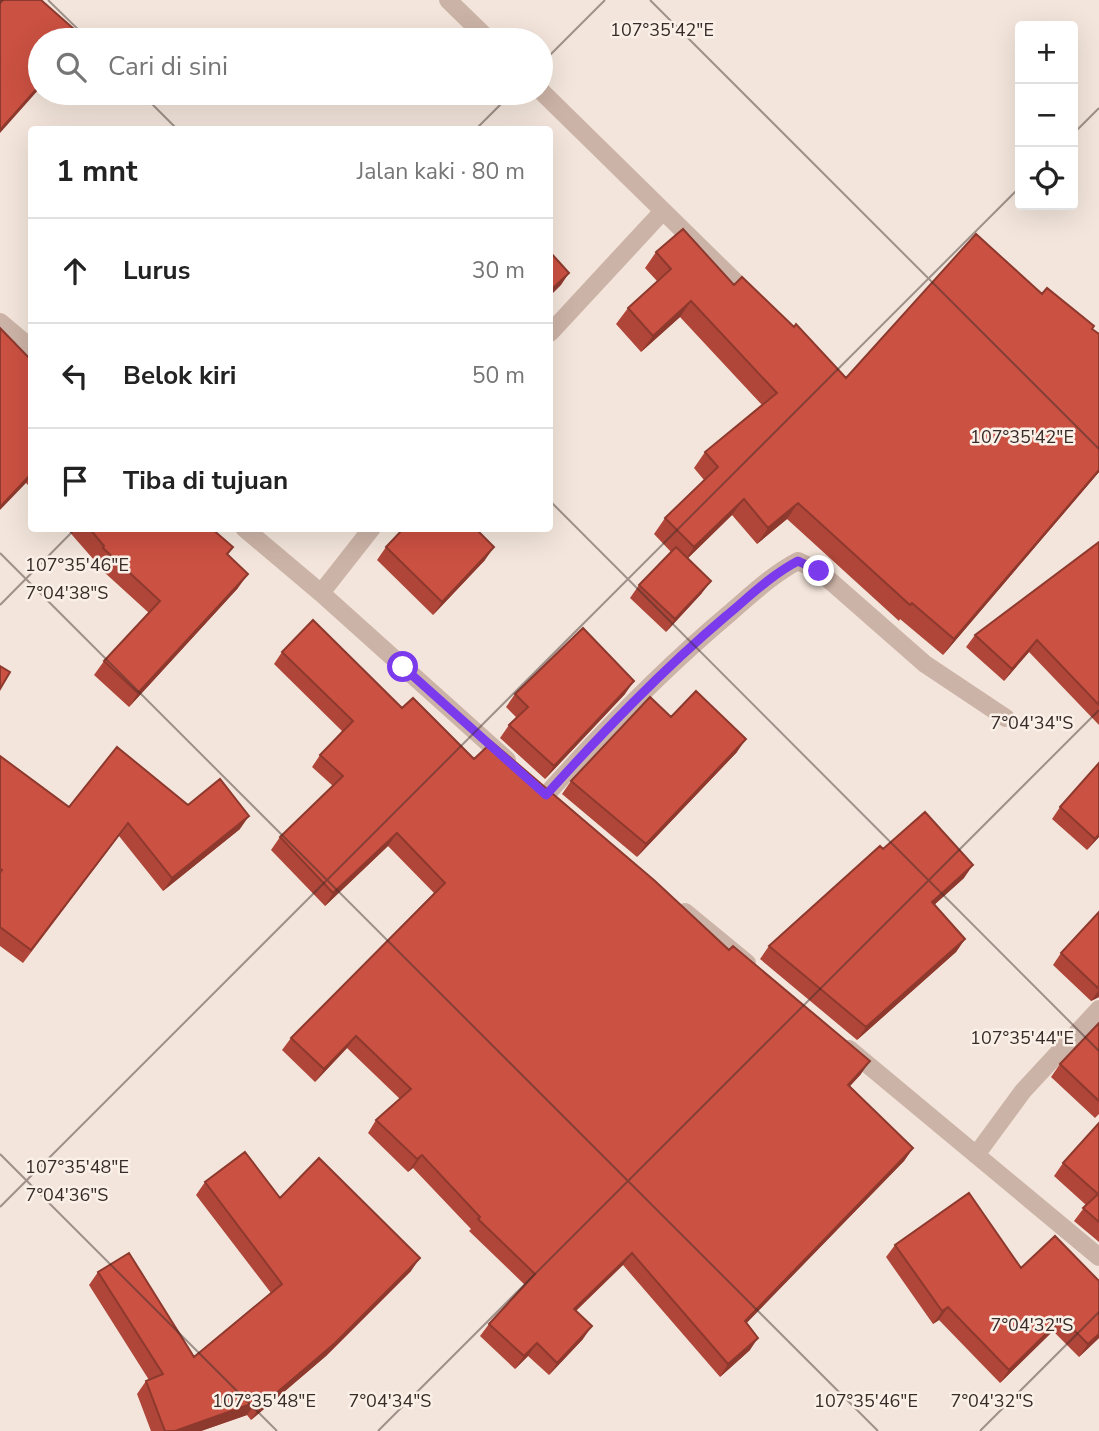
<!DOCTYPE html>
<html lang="id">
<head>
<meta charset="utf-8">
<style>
	body { margin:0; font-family:"Nunito Sans",sans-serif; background:#f6f6f6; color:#222 }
	.controls { position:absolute; right:21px; top:21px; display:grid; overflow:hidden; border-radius:7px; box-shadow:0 7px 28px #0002 }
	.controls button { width:63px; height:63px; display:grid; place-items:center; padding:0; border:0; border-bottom:2px solid #e0e0e0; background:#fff; color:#222; font:35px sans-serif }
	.stop { position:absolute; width:21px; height:21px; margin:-16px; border:5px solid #7c3aed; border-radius:50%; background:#fff }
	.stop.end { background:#7c3aed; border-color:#fff; box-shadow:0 2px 7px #0008 }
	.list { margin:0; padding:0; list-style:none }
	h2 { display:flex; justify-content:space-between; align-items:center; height:91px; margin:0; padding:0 28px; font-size:30px }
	h2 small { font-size:23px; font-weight:400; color:#767676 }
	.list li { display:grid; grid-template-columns:46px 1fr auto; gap:21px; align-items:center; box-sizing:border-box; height:105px; padding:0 28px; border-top:2px solid #e0e0e0 }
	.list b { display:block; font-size:26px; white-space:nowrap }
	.list em { font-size:23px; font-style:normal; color:#767676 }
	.icon { flex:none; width:38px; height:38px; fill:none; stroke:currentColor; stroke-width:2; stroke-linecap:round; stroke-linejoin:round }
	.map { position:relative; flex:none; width:1099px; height:1431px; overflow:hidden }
	.search { position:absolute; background:#fff; box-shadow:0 7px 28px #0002; left:28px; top:28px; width:525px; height:77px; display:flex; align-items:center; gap:18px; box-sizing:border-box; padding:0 24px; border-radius:38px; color:#767676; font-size:26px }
	.panel { position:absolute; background:#fff; box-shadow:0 7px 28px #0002; left:28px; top:126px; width:525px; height:406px; border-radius:7px }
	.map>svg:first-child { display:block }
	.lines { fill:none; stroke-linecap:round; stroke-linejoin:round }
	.minor { stroke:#ccb3a7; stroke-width:18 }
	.wall { fill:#af4639 }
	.shaded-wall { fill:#8e392e }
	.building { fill:#cb5142; stroke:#8e392e; stroke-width:2 }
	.route { stroke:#7c3aed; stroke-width:9 }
	.ticks { fill:none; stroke:#382b28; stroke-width:2; stroke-opacity:0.45 }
	.ticks-label { font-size:18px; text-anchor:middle; fill:#382b28; stroke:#faf0e8; stroke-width:5; stroke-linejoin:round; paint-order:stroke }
</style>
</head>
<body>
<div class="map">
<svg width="1099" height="1431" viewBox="0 0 1099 1431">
	<rect width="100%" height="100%" fill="#f3e5db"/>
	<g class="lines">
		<path class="minor" d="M448,0L489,40
			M541,91L753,299
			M0,322L32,349
			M550,333L663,211
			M244,528L321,593L507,760
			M321,593L372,528
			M546,795C604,730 663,669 730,613C752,594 773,574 798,561L819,571L925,664L1006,718
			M685,912L747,963
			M849,1049L1099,1257
			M976,1155L1023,1091L1099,1009"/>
	</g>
	<path class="wall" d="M656,252L734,285L846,378L1042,294L1099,334V472L943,655L900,619L899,621L787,519L757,544L732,515L688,558L702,593L666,632L630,598L639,585L671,552L654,534L665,518L704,480L694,468L705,452L762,405L680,317L641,352L616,324L628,308L657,281L645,268Z
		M32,361V489L26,483Z
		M66,528H211L233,547L227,555L238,588L129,707L94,675L104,661L149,613L93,562L94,560Z
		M1099,542V725L1029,652L1004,681L966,647L975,635Z
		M386,547L485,560L433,615L377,560Z
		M282,652L402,708L474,759L861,1074L850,1086L913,1148L904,1161L746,1323L750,1350L720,1377L623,1265L576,1311L583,1339L549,1375L528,1356L515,1369L480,1336L489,1324L525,1285L469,1231L471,1229L413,1168L408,1172L368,1133L376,1120L400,1099L347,1048L315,1082L282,1050L291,1038L434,893L388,846L325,906L271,850L280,837L333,786L312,767L320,755L342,731L274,664Z
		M515,694H625L545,779L500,738L509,725L517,718L506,707Z
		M671,717L737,752L637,857L562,794L571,781Z
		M0,756L69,807L188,805L240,829L163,891L119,836L23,963L0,946Z
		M1099,763V837L1087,850L1052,819L1060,807Z
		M883,849L964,878L934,905L965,939L956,952L857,1040L760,959L769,946Z
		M1099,912V997L1091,1001L1053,965L1061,953Z
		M1099,1023V1114L1095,1118L1051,1077L1060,1064Z
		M1099,1123V1242L1074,1221L1086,1205L1054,1176L1063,1163Z
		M205,1182L280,1198L411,1271L326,1356L251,1420L247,1415L201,1431H151L137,1394L146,1381L149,1380L89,1285L98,1272L194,1357L271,1293L196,1195Z
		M895,1245L1021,1268L1099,1338L1079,1357L1053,1331L1000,1383L939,1320L933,1324L886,1257Z"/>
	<path class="shaded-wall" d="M40,85V88L0,133V130Z
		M569,273L561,285L550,296V291Z
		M691,301L680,317L641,352L653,336Z
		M1099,470V472L943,655L954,639Z
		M32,473L26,483L0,510V507Z
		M744,499L732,515L683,563L694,547Z
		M798,503L787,519L757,544L768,528Z
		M494,547L485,560L433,615L442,602Z
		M248,574L238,588L129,707L138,693Z
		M711,581L702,593L666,632L675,619Z
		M1037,640L1029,652L1004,681L1012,669Z
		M634,681L625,694L545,779L554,766Z
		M746,739L737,752L637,857L646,844Z
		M249,816L240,829L163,891L172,878Z
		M397,833L388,846L325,906L333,893Z
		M1099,834V837L1087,850L1095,839Z
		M973,865L964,878L923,915L932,902Z
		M965,939L956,952L857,1040L866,1027Z
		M1099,990V997L1091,1001Z
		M356,1036L347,1048L315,1082L324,1069Z
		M870,1061L861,1074L840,1097L848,1085Z
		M913,1148L904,1161L736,1334L745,1321Z
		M422,1155L413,1168L408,1172L417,1159Z
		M632,1253L623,1265L565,1321L574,1309Z
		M420,1258L411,1271L326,1356L251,1420L260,1407Z
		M948,1307L939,1320L933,1324L942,1311Z
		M1062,1318L1053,1331L1000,1383L1009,1370Z
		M592,1326L583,1339L549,1375L557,1363Z
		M1099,1334V1338L1079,1357L1088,1344Z
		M758,1338L750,1350L720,1377L728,1364Z
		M537,1343L528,1356L515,1369L524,1356Z
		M256,1402L247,1415L201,1431H175Z"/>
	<path class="building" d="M0,0H41L83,37L80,40H40V85L0,130Z
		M683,229L734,285L742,277L794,327L796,324L846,378L976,234L1042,294L1047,288L1094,326L1092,329L1099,334V470L954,639L912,603L910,605L798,503L768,528L744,499L694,547L665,518L718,467L705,452L777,393L691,301L653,336L628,308L671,269L656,252Z
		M550,252L569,273L550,291Z
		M0,328L32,361V375L30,377L32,379V473L0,507Z
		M89,528H211L233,547L227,554L248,574L138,693L104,661L160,601L103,548L104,546Z
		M404,528H475L494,547L442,602L386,547Z
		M1099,542V705L1037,640L1012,669L975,635Z
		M676,547L711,581L675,619L639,585Z
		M313,620L402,708L413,698L474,759L492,742L655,881L729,950L733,946L870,1061L848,1085L913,1148L745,1321L758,1338L728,1364L632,1253L574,1309L592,1326L557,1363L537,1343L524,1356L489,1324L535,1274L478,1219L480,1217L422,1155L417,1159L376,1120L411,1089L356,1036L324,1069L291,1038L445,883L397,833L333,893L280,837L343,776L320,755L353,721L282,652Z
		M583,628L634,681L554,766L509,725L528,707L515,694Z
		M0,666L10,672L0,689Z
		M696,691L746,739L646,844L571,781L650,697L671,717Z
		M117,747L188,805L220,779L249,816L172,878L128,823L31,950L0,927V873L2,870L0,869V756L69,807Z
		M1099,763V834L1095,839L1060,807Z
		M925,812L973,865L932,902L965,939L866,1027L769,946L880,846L883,849Z
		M1099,912V989L1061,953Z
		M1099,1023V1101L1060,1064Z
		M1099,1123V1222L1083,1208L1098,1194L1063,1163Z
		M245,1152L280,1198L319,1158L420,1258L335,1343L260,1407L256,1402L175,1431H165L146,1381L163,1374L98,1272L129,1253L194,1357L282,1284L205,1182Z
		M969,1193L1021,1268L1055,1236L1099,1281V1334L1088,1344L1062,1318L1009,1370L948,1307L942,1311L895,1245Z"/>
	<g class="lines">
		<path class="route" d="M403,667L546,795C603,732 661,671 726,616C749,597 771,575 798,561L819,571"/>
	</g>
	<path class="ticks" d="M48,0L89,40M650,0L1099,449M0,3L3,0M541,64L605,0M141,93L178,130M475,130L512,93M1073,134L1099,108M550,501L1099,1051M0,553L878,1431M0,605L76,528M0,1154L277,1431M0,1207L1020,187M378,1431L1099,710M980,1431L1099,1312"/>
	<g class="ticks-label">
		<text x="662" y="36">107°35'42"E</text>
		<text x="1022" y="443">107°35'42"E</text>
		<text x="77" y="571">107°35'46"E</text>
		<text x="67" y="599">7°04'38"S</text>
		<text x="1032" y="729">7°04'34"S</text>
		<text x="1022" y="1044">107°35'44"E</text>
		<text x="77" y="1173">107°35'48"E</text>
		<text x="67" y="1201">7°04'36"S</text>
		<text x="1032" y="1331">7°04'32"S</text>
		<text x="390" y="1407">7°04'34"S</text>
		<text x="264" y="1407">107°35'48"E</text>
		<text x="866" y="1407">107°35'46"E</text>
		<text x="992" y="1407">7°04'32"S</text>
	</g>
</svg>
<div class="controls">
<button>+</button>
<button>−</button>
<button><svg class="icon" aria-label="locate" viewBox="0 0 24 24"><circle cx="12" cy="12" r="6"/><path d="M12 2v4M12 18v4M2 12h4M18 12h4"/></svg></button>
</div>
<div class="stop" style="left:403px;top:667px"></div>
<div class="stop end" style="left:819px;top:571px"></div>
<div class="search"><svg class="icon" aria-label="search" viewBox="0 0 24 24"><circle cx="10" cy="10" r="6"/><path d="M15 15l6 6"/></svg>Cari di sini</div>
<section class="panel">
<h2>1 mnt<small>Jalan kaki · 80 m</small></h2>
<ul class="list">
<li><svg class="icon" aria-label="ahead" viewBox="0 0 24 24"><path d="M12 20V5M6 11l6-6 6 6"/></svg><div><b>Lurus</b></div><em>30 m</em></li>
<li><svg class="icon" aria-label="left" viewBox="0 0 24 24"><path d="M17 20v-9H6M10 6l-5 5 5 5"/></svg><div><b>Belok kiri</b></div><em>50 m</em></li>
<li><svg class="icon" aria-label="arrive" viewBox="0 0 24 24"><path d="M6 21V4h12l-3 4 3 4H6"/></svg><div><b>Tiba di tujuan</b></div></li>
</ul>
</section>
</div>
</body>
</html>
